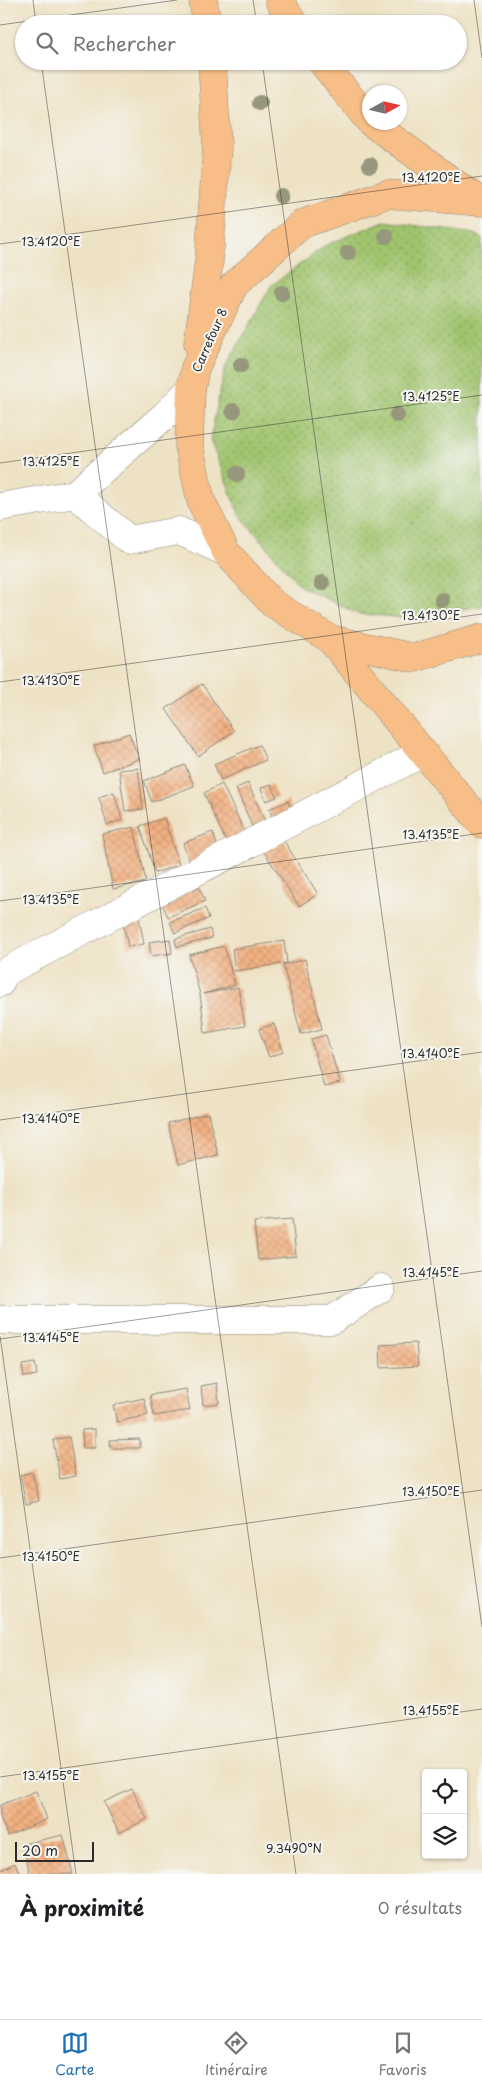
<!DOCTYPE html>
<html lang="fr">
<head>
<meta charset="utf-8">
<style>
	body { margin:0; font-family:"Playpen Sans",sans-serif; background:#f6f6f6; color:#202124 }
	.controls { position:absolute; right:15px; bottom:15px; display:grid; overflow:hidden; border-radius:5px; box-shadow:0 1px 4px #0004 }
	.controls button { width:45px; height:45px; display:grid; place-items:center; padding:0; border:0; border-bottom:1px solid #e0e0e0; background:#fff; color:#202124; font:25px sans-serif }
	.compass { position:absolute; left:362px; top:85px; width:45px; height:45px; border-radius:50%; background:#fff; box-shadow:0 1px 4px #0004; rotate:82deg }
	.scale { position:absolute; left:15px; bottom:12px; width:79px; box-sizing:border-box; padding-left:5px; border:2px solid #2b2b2b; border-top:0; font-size:14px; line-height:18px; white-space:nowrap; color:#2b2b2b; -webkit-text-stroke:4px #f6f6f2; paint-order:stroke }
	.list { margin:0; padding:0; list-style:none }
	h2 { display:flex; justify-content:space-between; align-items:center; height:65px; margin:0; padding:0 20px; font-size:21px }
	h2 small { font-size:16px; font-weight:400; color:#757577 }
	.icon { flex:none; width:28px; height:28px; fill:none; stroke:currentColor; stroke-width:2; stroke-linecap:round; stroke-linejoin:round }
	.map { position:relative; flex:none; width:482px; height:1874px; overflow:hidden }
	.search { position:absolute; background:#fff; box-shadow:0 1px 4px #0004; left:15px; right:15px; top:15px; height:55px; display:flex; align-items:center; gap:12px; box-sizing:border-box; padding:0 18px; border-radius:28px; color:#757577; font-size:19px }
	.sheet { height:145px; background:#fff }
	nav { display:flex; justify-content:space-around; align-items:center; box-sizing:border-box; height:70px; border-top:1px solid #e0e0e0; background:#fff; font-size:14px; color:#757577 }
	nav a { display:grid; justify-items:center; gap:2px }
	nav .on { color:#1f6fb2 }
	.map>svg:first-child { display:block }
	.grass { fill:url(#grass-dots); stroke:#66784c }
	.building { fill:url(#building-cross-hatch) }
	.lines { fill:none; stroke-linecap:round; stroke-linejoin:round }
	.minor-casing { stroke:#8c8678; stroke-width:29 }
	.major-casing { stroke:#8c8678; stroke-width:29 }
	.minor { stroke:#fff; stroke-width:28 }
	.major { stroke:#f7be88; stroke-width:28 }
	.tree { fill:#96977b }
	.ticks { fill:none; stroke:#2b2b2b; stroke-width:1; stroke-opacity:0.45 }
	.labels { text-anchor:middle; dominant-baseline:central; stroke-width:4; stroke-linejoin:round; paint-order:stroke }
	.street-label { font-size:12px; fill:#2b2b2b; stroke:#f6f6f2 }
	.ticks-label { font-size:12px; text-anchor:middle; fill:#2b2b2b; stroke:#f6f6f2; stroke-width:4; stroke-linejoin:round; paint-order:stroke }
</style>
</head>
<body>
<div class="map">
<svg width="482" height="1874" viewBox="0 0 482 1874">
	<defs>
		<pattern id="grass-dots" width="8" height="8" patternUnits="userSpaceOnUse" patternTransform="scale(1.25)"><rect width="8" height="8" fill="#a0c46e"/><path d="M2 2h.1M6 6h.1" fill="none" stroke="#839f5b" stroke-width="1.8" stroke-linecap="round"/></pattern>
		<pattern id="building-cross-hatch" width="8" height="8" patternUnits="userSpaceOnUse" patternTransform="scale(1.25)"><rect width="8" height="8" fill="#f3b181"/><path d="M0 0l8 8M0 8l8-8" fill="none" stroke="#d09870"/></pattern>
	</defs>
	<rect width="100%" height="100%" fill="#f6f6f2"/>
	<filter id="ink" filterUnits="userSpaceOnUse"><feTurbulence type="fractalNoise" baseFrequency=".02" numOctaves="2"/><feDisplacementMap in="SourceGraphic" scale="10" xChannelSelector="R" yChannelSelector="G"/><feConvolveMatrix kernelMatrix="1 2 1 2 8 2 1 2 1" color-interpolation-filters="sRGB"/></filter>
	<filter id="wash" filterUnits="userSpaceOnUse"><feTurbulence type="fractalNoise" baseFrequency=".0096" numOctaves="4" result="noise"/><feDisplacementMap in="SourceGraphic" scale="20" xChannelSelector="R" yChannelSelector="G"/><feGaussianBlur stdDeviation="1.12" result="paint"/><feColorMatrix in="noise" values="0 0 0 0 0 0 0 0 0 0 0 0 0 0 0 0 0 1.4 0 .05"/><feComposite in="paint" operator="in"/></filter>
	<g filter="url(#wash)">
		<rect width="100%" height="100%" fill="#eee2c4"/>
		<path class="grass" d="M384,221L475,234L482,238V606L405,618L358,614L300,586L239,514L210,440L225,368L271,286L326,245Z"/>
		<g id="blocks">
			<path class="building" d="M202,684L234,731L198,756L166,709Z
				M129,733L139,759L103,772L94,746Z
				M259,745L266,760L221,780L214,764Z
				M185,765L194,786L152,802L144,781Z
				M138,768L143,809L125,811L119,770Z
				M248,783L267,826L254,831L236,788Z
				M222,784L247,837L228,846L204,793Z
				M271,784L277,797L266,801L261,788Z
				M114,792L122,820L107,825L99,797Z
				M288,801L294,815L276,824L269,809Z
				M164,818L179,865L155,873L140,826Z
				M134,827L146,882L113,889L102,834Z
				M213,832L220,855L190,865L183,843Z
				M282,838L318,894L299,906L263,850Z
				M199,887L205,901L168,917L162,903Z
				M205,908L209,918L175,933L170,922Z
				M138,913L144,944L128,947L122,916Z
				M210,929L212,938L177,947L175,939Z
				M170,939L172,953L151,956L149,942Z
				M284,941L287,963L235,971L232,949Z
				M224,946L235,985L203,994L238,987L245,1026L205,1033L200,994L189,955Z
				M305,959L322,1029L301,1034L283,965Z
				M274,1024L283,1052L269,1057L259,1029Z
				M326,1035L340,1083L324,1087L311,1039Z
				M208,1113L218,1155L178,1165L168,1123Z
				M292,1219L296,1256L258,1260L254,1222Z
				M416,1343L418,1366L381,1368L380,1345Z
				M35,1363L37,1375L24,1377L22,1365Z
				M217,1383L219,1403L203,1405L201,1386Z
				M186,1389L190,1410L154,1416L150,1395Z
				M144,1398L148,1415L117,1422L113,1405Z
				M95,1429V1448H83L82,1430Z
				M69,1437L76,1476L60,1479L53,1440Z
				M140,1439V1448H111L110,1440Z
				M32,1472L39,1501L26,1504L20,1475Z
				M132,1789L147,1819L119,1833L104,1802Z
				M36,1791L47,1819L8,1836L0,1817V1805Z
				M63,1835L73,1874H30L23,1844Z
				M15,1863L20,1874H0V1870Z"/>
		</g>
	</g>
	<g filter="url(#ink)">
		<use href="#blocks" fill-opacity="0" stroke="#8c8678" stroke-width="1"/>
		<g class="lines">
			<defs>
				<path id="minor" d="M75,494L129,540L179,531L226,552
					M0,507L75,494L164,416L191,389
					M0,983L5,972L422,753
					M0,1320H332L381,1288"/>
				<path id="major" d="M203,0L207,24
					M279,0L294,24
					M321,61L370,122
					M370,122L478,200
					M482,202L387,194L302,224L234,285L195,368L191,389L189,446L201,501L226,552L272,603L330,639L414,658L482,638
					M198,344L209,261L217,146L212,61
					M330,639L482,824"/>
			</defs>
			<use href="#minor" class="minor-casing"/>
			<use href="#major" class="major-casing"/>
			<use href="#minor" class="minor"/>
			<use href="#major" class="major"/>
		</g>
		<g class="tree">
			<circle cx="260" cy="103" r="8"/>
			<circle cx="370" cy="165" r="8"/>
			<circle cx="281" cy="196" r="8"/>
			<circle cx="386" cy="236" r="8"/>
			<circle cx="348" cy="253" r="8"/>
			<circle cx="282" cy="293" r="8"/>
			<circle cx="241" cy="365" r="8"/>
			<circle cx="233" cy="411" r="8"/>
			<circle cx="397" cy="415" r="8"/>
			<circle cx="237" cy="474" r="8"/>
			<circle cx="322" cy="583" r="8"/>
			<circle cx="442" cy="600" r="8"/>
		</g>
	</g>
	<path class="ticks" d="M33,0L36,24M253,0L257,24M474,0L482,58M0,25L177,0M41,61L296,1874M262,61L482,1627M0,244L482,176M0,463L482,395M0,682L482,614M0,901L482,833M0,1120L482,1052M0,1336L76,1874M0,1339L482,1271M0,1558L482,1490M0,1777L482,1709"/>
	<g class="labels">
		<g class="street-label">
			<text transform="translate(209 340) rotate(-66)">Carrefour 8</text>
		</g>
	</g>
	<g class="ticks-label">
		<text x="431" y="182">13.4120°E</text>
		<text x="51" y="246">13.4120°E</text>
		<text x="431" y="401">13.4125°E</text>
		<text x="51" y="466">13.4125°E</text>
		<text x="431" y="620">13.4130°E</text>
		<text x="51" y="685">13.4130°E</text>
		<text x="431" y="839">13.4135°E</text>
		<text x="51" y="904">13.4135°E</text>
		<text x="431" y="1058">13.4140°E</text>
		<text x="51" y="1123">13.4140°E</text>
		<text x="431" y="1277">13.4145°E</text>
		<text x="51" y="1342">13.4145°E</text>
		<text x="431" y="1496">13.4150°E</text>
		<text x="51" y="1561">13.4150°E</text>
		<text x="431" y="1715">13.4155°E</text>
		<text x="51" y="1780">13.4155°E</text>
		<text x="294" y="1853">9.3490°N</text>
	</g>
</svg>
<div class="controls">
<button><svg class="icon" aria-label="locate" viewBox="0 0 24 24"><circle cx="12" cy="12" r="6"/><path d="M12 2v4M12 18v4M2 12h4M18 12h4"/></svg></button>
<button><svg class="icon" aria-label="layers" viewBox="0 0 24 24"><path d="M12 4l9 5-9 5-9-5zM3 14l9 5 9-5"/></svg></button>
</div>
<svg class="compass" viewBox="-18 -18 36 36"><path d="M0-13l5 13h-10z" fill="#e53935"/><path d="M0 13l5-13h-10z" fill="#757577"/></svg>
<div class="scale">20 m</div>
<div class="search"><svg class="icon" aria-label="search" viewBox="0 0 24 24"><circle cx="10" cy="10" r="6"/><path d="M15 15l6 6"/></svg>Rechercher</div>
</div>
<section class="sheet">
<h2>À proximité<small>0 résultats</small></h2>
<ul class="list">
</ul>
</section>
<nav>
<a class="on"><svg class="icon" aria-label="map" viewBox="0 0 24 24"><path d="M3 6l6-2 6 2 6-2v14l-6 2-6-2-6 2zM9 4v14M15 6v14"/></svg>Carte</a>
<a><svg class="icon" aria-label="directions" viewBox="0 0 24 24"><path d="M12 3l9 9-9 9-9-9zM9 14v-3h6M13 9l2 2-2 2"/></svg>Itinéraire</a>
<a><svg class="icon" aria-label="saved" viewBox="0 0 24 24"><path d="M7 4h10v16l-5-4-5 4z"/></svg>Favoris</a>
</nav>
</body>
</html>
